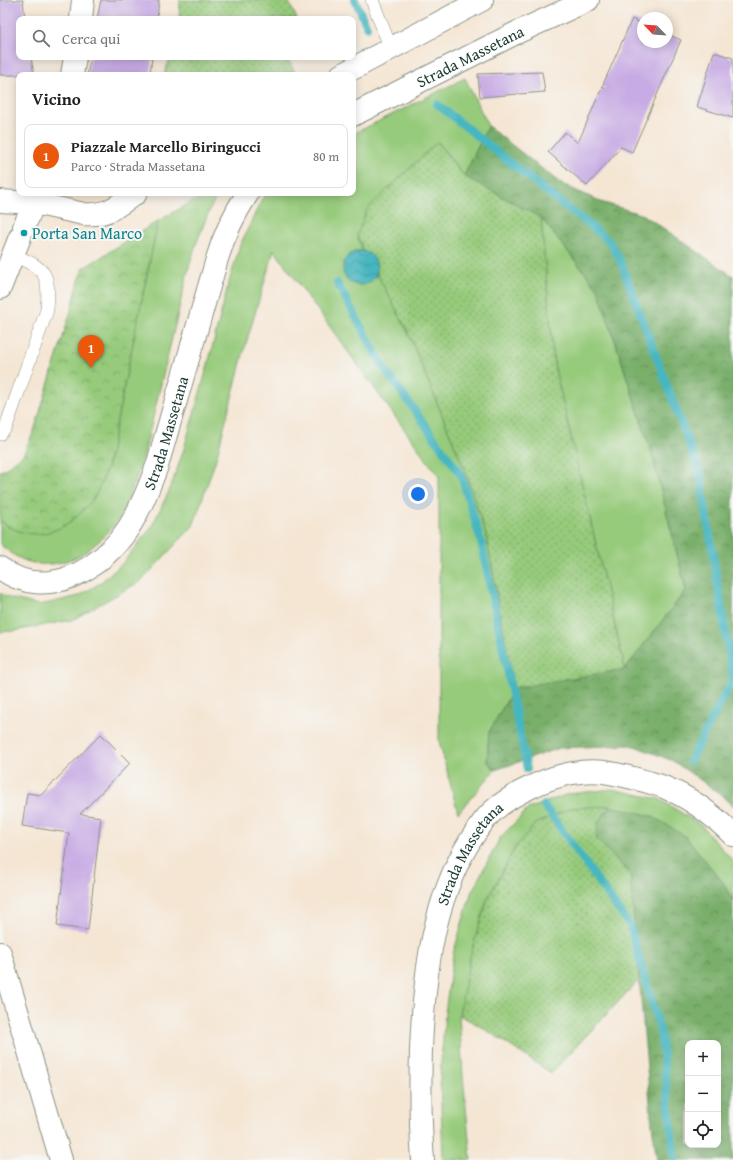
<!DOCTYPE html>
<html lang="it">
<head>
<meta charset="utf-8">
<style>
	body { margin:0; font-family:"Gentium Book Plus",serif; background:#f6f6f6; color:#202124 }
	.controls { position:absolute; right:12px; bottom:12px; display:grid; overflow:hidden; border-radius:8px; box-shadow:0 2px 10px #0003 }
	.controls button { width:36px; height:36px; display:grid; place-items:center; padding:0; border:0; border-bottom:1px solid #e0e0e0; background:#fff; color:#202124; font:20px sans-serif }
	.compass { position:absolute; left:637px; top:12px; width:36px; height:36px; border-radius:50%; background:#fff; box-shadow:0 2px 10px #0003; rotate:295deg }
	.you { position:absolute; left:418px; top:494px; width:14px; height:14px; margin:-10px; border:3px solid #fff; border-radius:50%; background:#1a73e8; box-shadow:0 0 0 6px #1a73e833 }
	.badge { display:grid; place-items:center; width:26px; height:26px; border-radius:50%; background:#ea580c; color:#fff; font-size:13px; font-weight:700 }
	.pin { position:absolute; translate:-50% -33px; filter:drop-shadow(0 1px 2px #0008) }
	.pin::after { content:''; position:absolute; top:21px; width:14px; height:12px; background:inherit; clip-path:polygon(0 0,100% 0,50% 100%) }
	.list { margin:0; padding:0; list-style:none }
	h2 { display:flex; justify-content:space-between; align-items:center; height:52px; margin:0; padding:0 16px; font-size:17px }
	h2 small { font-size:13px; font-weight:400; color:#757577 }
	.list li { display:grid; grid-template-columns:26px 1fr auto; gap:12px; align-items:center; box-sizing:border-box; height:64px; margin:0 8px 8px; padding:0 8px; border:1px solid #e0e0e0; border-radius:8px }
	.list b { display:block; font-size:15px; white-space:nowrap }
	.list p { margin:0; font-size:13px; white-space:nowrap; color:#757577 }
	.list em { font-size:13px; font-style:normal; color:#757577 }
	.icon { flex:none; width:22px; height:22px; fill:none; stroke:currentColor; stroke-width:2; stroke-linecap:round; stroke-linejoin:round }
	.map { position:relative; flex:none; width:733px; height:1160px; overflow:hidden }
	.search { position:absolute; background:#fff; box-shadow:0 2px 10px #0003; left:16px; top:16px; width:340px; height:44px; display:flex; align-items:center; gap:10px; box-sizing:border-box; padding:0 14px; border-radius:8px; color:#757577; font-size:15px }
	.panel { position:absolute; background:#fff; box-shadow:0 2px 10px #0003; left:16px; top:72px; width:340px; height:124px; border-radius:8px }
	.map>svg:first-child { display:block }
	.grass { fill:#97cb7b; stroke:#5b8458 }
	.forest { fill:url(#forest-crowns); stroke:#4c7650; fill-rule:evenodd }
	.park { fill:url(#park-crowns); stroke:#5b8458 }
	.garden { fill:url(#garden-dots); stroke:#5b8458 }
	.water { fill:url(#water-waves); stroke:#337a7a }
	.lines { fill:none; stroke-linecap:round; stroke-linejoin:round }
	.stream { stroke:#47b6c0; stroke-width:8 }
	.building { fill:#c7abe4 }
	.lane-casing { stroke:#8a9284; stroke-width:14 }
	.street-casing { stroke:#8a9284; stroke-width:24 }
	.secondary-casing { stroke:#8a9284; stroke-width:24 }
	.lane { stroke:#fff; stroke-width:13 }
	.street { stroke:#fff; stroke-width:22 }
	.secondary { stroke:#fff; stroke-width:22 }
	.culture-dot { fill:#0f9aa8; stroke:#f6f6f2; stroke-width:1.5 }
	.labels { text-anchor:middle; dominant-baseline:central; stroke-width:4; stroke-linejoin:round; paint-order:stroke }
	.street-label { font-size:16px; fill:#1f3d34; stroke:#f6f6f2 }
	.culture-label { font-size:16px; fill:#0d838f; stroke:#f6f6f2; text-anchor:start }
</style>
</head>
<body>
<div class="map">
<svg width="733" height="1160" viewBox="0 0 733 1160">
	<defs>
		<pattern id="forest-crowns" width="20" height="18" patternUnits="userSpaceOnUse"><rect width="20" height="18" fill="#79af6b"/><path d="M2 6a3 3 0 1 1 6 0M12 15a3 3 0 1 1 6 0" fill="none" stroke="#639059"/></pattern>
		<pattern id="park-crowns" width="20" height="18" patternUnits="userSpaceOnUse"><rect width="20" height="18" fill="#97cb7b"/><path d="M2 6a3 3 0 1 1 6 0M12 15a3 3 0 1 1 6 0" fill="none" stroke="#7ba666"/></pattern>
		<pattern id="garden-dots" width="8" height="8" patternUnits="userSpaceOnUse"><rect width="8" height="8" fill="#97cb7b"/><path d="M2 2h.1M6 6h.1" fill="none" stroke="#7ba666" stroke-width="1.8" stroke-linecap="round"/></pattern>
		<pattern id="water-waves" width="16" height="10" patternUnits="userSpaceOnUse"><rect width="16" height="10" fill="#47b6c0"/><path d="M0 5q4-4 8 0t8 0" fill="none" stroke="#3b959d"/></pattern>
	</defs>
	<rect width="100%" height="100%" fill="#f6f6f2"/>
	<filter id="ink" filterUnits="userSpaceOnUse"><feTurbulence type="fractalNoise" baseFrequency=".025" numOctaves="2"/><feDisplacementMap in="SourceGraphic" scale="8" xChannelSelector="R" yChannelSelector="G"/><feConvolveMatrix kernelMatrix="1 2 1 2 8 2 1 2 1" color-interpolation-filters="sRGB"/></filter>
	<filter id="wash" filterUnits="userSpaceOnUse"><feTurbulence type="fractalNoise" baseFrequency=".012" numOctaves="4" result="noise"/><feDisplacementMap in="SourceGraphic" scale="16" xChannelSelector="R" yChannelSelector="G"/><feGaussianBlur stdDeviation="0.9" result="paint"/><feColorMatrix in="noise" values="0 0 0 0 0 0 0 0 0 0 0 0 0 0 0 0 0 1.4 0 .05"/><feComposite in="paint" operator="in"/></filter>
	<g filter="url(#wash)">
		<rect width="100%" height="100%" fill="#f5e6d4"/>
		<path class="grass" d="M465,78L488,126L464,176L438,142L357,235L363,251H357L375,278L377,274L407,330L464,468L486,535L514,688L489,732L487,761L495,770L458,813L439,741V477L274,250L245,347L216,459L193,526L141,581L72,620L14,631L0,632V593L9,598L39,605L58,601L79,596L100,583L122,564L151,528L170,489L183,452L207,368L227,289L240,245L262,199L267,193H353V134Z
			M207,193H218C206,217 196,242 189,267L143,459C136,479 129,500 119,519C116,524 111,528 107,533C78,566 34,578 0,544V520L10,528L93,499L107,469L158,221Z
			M541,218L598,289L652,454L686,590L625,669L554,364Z
			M612,789L659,799L701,825L733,861V901L723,882L610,806L571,808L516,846L487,900L471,953L459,1015L463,1076L471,1160H443L440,1076L445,1013L453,954L471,893L500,838L528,809L568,794Z"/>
		<path class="forest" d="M488,126L560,183L601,202L644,215L733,276V806L722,795L673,761L632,745L560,748L495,770L487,761L489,732L514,688L625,669L686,590L652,454L598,289L541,218L464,176Z
			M610,806L652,816L685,836L723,882L733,901V1160H657L652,1125L630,874L596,839L598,822ZM688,1043H718V1145H688Z"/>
		<path class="park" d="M158,221L107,469C102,479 99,491 92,500C74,525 41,545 10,527C6,525 3,522 0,520V471L3,470L23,455L34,431L73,304L82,269Z"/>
		<path class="garden" d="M180,0H288L297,19H179Z
			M170,57H287L296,75H164Z
			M437,142L464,176L541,218L554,364L625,669L514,688L486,535L464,468L407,330L377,274C378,264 372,254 363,251L357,235L367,209Z
			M610,806L598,822L596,839L630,874L639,980L551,1073L482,1027L459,1015L471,953L487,900L516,846L535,824L571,808Z"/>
		<path class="water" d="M343 268a17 17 0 1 1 34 0a17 17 0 1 1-34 0Z"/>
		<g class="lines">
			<path class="stream" d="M355,0L367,27
				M437,104L561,203L585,221L609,241L620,260L700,473L733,679L690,761
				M337,283L384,368L461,475L481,541L527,769
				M544,805L630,926L660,1030L675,1160"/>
		</g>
		<g id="blocks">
			<path class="building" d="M0,0H23L25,19H19V57H31L34,75H0Z
				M101,0H159L157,19H97Z
				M632,19L643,24V42H667V34L681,40L632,152L621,147L587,186L548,152L565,132L578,143L600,92L605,87H602Z
				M714,52L733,58V118L697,107Z
				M91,57H152L150,75H87Z
				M542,72L545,92L480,97L478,74Z
				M101,734L130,763L80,814L101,817L88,930L57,926L69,833L22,826L27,793L41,795Z"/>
		</g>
	</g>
	<g filter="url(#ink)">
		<use href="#blocks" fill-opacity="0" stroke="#8a9284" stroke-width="1"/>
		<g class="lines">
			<defs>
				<path id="lane" d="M372,0L391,49
					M0,434L6,427L8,421L47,310C50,273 46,269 13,255"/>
				<path id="street" d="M81,19L83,0
					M72,75L75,57
					M341,75L482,0
					M0,201L34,203L84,214C108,216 117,206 136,193
					M24,227L38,193
					M0,953L61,1160"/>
				<g id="secondary">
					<path id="s1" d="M353,115L516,33L588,0"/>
					<path d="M0,288L20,237"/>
					<path id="s2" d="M0,568C47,603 102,569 129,527C141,508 149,487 157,466L217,259C224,235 234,214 248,193"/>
					<path id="s3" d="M423,1160C420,1123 420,1086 421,1049C424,978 432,902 470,841C477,830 484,819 493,811C504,801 518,793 531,787C554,776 578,769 604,772C619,774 633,778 648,782C654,784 660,785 666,788C691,798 714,816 733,835"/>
				</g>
			</defs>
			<use href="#lane" class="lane-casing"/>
			<use href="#street" class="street-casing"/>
			<use href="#secondary" class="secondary-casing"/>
			<use href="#lane" class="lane"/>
			<use href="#street" class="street"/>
			<use href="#secondary" class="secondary"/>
		</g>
	</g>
	<circle class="culture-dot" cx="24" cy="233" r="4"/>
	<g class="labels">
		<g class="street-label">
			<text stroke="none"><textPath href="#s1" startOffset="131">Strada Massetana</textPath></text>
			<text stroke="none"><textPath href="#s2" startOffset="254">Strada Massetana</textPath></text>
			<text stroke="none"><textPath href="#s3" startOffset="316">Strada Massetana</textPath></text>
		</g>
		<g class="culture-label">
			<text x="32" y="233">Porta San Marco</text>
		</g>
	</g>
</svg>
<div class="controls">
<button>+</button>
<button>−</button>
<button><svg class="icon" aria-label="locate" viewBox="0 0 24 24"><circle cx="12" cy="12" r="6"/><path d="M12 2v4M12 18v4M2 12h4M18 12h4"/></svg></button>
</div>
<svg class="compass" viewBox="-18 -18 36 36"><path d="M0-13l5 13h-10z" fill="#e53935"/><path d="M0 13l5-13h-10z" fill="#757577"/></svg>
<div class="you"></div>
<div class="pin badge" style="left:91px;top:368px">1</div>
<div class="search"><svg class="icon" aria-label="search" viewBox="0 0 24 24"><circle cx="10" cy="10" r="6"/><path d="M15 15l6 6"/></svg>Cerca qui</div>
<section class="panel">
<h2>Vicino<small></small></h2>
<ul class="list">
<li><span class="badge">1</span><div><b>Piazzale Marcello Biringucci</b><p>Parco · Strada Massetana</p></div><em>80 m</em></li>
</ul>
</section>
</div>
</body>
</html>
